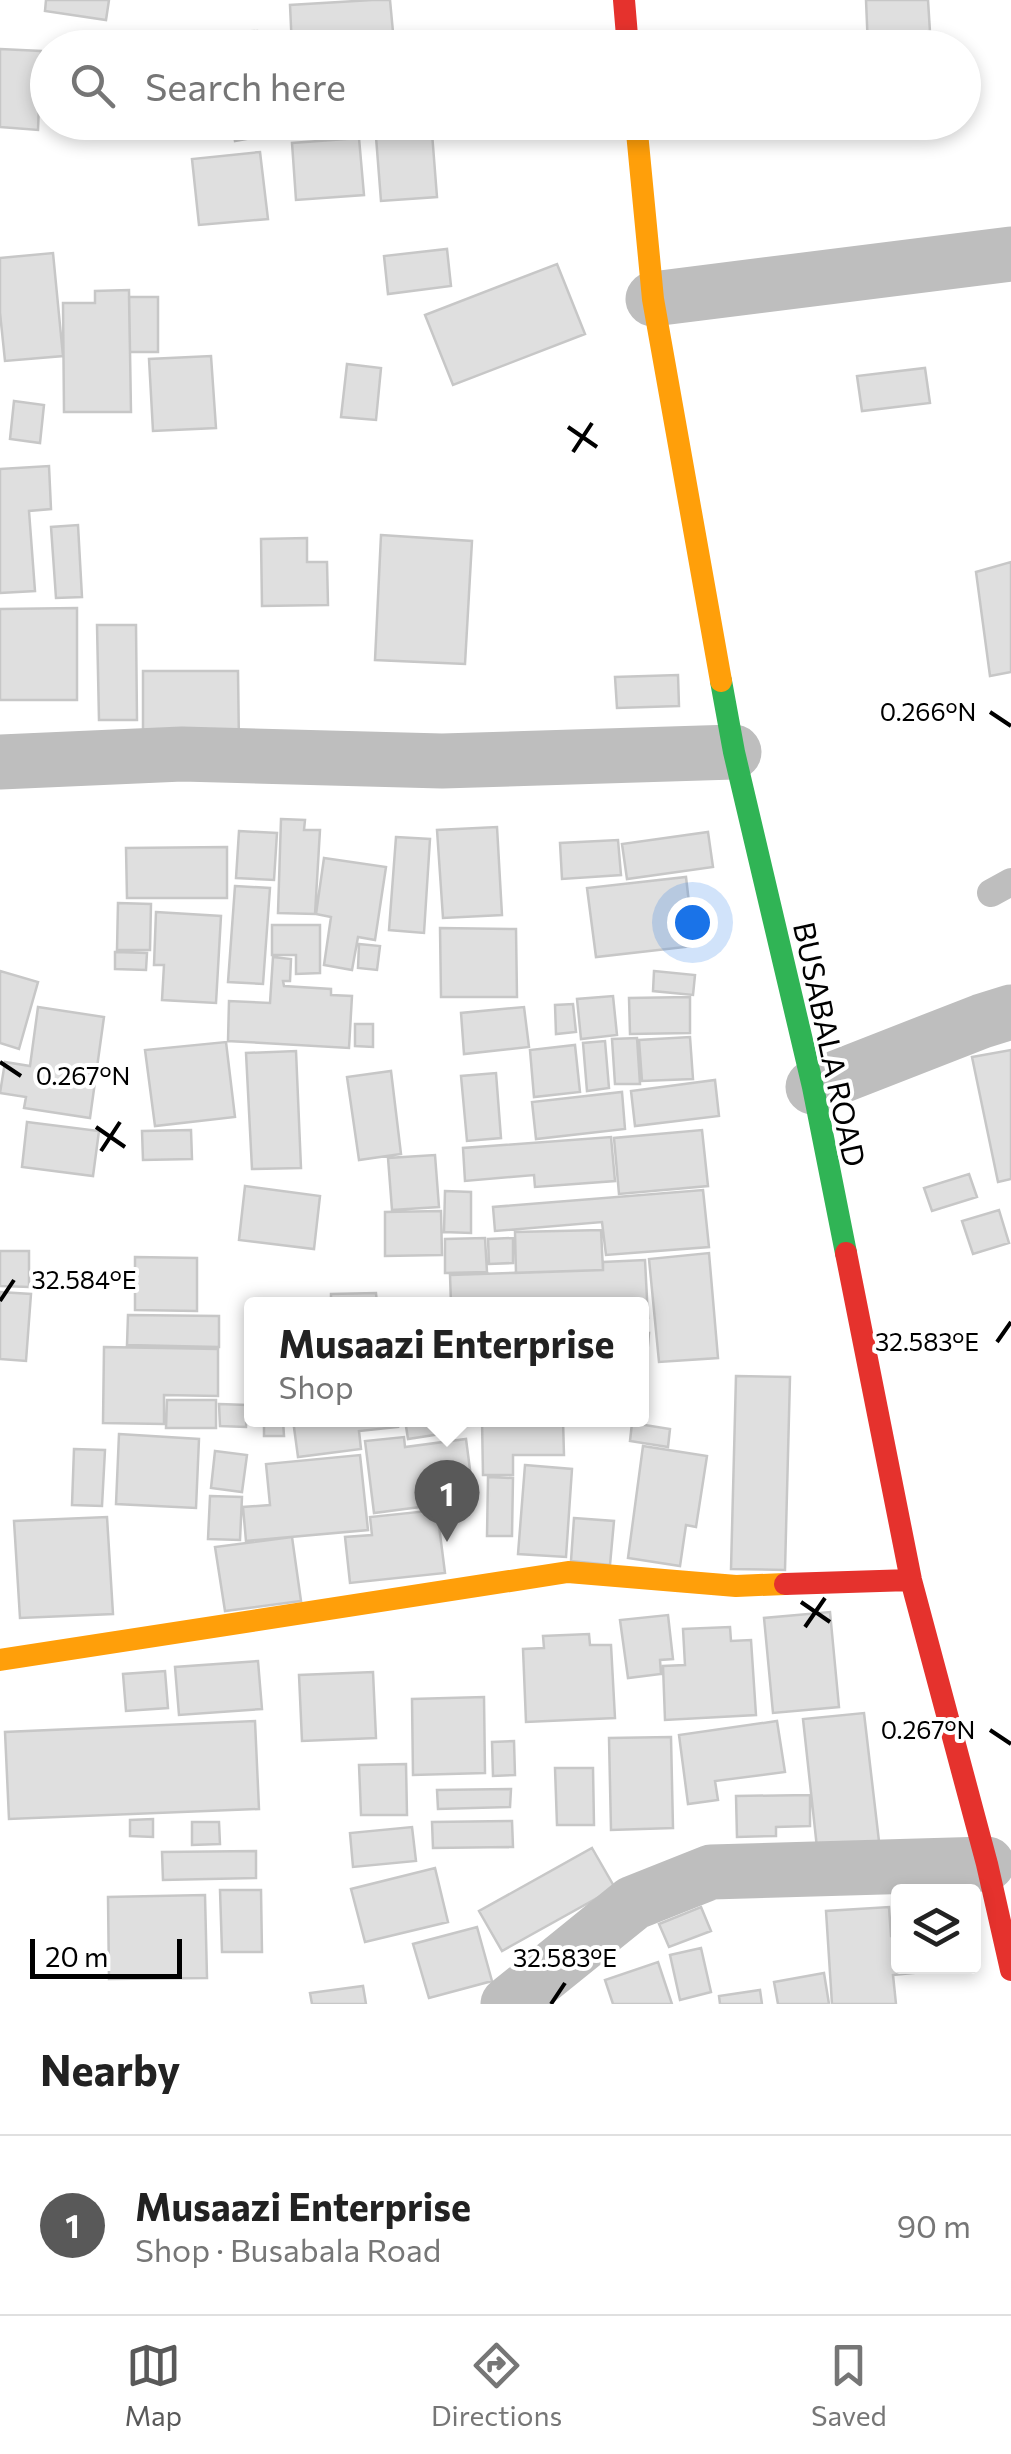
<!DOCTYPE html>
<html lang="en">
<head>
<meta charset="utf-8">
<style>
	body { margin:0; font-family:Commissioner,sans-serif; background:#f6f6f6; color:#222 }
	.controls { position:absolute; right:30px; bottom:30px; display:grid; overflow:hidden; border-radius:10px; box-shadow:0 5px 15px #0003 }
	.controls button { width:90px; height:90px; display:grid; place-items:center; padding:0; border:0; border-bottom:2px solid #e0e0e0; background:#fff; color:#222; font:50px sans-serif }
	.scale { position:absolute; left:30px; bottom:25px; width:152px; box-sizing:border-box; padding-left:10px; border:5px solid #000; border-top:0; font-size:28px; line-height:35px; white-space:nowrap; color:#000; -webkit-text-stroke:8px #fff; paint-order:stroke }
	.you { position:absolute; left:692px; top:922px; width:35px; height:35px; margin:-25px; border:8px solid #fff; border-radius:50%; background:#1a73e8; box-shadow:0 0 0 15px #1a73e833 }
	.badge { display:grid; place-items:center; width:65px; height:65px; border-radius:50%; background:#595959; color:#fff; font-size:32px; font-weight:700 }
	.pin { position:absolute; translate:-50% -82px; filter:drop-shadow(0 2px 5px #0008) }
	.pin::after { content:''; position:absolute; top:52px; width:35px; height:30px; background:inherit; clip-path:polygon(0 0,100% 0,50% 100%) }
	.popup { position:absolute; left:244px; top:1297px; width:405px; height:130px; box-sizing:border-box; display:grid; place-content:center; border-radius:10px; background:#fff; filter:drop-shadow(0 2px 8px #0005); font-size:32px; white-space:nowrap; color:#767676 }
	.popup b { font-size:38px; color:#222 }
	.popup::after { content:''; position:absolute; left:50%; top:100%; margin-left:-20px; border:20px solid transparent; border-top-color:#fff }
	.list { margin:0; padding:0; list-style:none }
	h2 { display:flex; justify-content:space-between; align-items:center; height:130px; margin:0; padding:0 40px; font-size:42px }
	h2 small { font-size:32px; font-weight:400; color:#767676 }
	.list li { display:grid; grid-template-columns:65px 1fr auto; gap:30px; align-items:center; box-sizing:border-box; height:180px; padding:0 40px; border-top:2px solid #e0e0e0 }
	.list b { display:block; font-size:38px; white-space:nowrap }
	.list p { margin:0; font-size:32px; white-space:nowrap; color:#767676 }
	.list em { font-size:32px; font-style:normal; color:#767676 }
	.icon { flex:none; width:55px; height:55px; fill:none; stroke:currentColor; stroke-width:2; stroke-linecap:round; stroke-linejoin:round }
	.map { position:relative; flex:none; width:1011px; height:2004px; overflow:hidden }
	.search { position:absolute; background:#fff; box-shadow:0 5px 15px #0003; left:30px; right:30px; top:30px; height:110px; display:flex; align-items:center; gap:25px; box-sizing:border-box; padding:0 35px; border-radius:55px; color:#767676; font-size:38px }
	.sheet { height:310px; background:#fff }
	nav { display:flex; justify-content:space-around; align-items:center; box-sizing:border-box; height:140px; border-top:2px solid #e0e0e0; background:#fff; font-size:28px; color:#767676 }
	nav a { display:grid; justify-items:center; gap:5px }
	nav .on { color:#595959 }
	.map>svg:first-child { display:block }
	.building { fill:#dfdfdf; stroke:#c7c7c7; stroke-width:2.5 }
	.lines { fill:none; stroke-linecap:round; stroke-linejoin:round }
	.lane { stroke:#bebebe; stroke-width:28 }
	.street { stroke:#bebebe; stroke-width:55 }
	.fast { stroke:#30b455; stroke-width:22 }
	.slow { stroke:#ff9f0a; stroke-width:22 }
	.jam { stroke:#e5322d; stroke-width:22 }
	.ticks { fill:none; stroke:#000; stroke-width:4 }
	.labels { text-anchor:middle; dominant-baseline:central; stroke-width:8; stroke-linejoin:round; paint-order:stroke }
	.street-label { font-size:30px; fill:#000; stroke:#fff }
	.ticks-label { font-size:25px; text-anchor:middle; fill:#000; stroke:#fff; stroke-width:8; stroke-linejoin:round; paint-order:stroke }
</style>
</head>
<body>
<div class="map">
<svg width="1011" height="2004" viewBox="0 0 1011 2004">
	<rect width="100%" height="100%" fill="#fff"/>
	<path class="building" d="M46,0H109L106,20L45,11Z
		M372,0H390L393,32L381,33L382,48H292L290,5Z
		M866,0H928L931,48H868Z
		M257,31L258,48H235V32Z
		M0,49L41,51L38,130L0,127Z
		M232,122H318L319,126L235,141Z
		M432,133L437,197L381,201L376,137Z
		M359,138L364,195L296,200L292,143Z
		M260,152L268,219L199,225L192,159Z
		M447,249L451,286L388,294L384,256Z
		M53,253L63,356L5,361L0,313V258Z
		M557,264L585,334L453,385L425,315Z
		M129,290L131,412H64L63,303H95V291Z
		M129,297H158V352H130Z
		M211,356L216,428L153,431L149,359Z
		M347,364L381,368L376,420L341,417Z
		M925,368L930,403L862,411L857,376Z
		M14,401L44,405L40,443L10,439Z
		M49,466L51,509L29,511L35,591L0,593V469Z
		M78,525L82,597L56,598L51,527Z
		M381,535L472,541L465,664L375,660Z
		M307,538V562H327L328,605L262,606L261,539Z
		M1011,562V672L990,676L976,572Z
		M77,608V700H0V609Z
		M97,625H136L137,720H99Z
		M143,671H238L239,746L143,747Z
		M678,675L679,706L617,708L615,677Z
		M281,819L305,820L304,830H320L315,914L278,913Z
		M497,827L502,915L443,918L437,830Z
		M239,831L277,833L274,880L236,878Z
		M708,832L713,867L627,879L622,844Z
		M396,837L430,839L424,933L389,930Z
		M618,840L621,875L562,879L560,843Z
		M227,847V898H127L126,848Z
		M324,858L386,867L375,940L358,937L352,970L324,965L331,917L316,914Z
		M686,877L694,946L596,957L587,888Z
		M235,886L270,888L263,984L228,982Z
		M118,903L151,904L150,950H117Z
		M156,912L221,916L216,1003L162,1000L164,965H154Z
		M272,925H320V973L296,974V955H272Z
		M440,928L516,929L517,997H441Z
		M359,944L380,946L377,970L358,968Z
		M115,952L147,953L146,970L115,969Z
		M273,957L291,959L290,981H283L284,986L331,989V995L352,996L349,1048L228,1041L229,1001L270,1003Z
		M0,971L38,982L19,1049L0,1043Z
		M654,971L695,975L693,995L653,991Z
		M613,996L617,1035L581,1039L577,999Z
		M690,997V1033L630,1034L629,998Z
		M573,1004L576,1032L556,1034L555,1005Z
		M38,1007L104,1017L90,1118L24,1108L26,1097L0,1093L5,1062L30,1066Z
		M524,1007L529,1047L464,1054L461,1013Z
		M355,1024H373V1047L355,1046Z
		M690,1037L693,1079L642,1081L639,1040Z
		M637,1038L640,1084H615L612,1039Z
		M605,1041L609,1088L587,1091L583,1043Z
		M226,1042L235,1117L155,1126L145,1050Z
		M575,1045L580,1092L534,1097L530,1050Z
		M1011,1050V1179L998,1182L972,1057Z
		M296,1051L301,1168L252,1169L246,1053Z
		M391,1071L401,1154L359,1160L347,1077Z
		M496,1073L501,1138L467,1141L461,1076Z
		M715,1080L719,1116L635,1126L631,1091Z
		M622,1092L625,1129L536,1139L532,1102Z
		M27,1122L99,1131L93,1176L22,1167Z
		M191,1130L192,1159L143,1160L142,1131Z
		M702,1130L708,1186L619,1194L614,1138Z
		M611,1137L615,1181L535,1187L534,1175L465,1181L463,1148Z
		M435,1155L439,1207L392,1210L388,1158Z
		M969,1174L977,1197L932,1211L924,1188Z
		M245,1186L320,1196L314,1249L239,1240Z
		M703,1190L709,1247L606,1255L602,1222L495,1231L493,1207Z
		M445,1191L471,1192V1233L444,1232Z
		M999,1210L1009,1243L973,1254L962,1221Z
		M441,1211L442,1255L385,1256V1212Z
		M601,1230L603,1270L516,1273L515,1232Z
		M485,1238L487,1272L445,1273V1239Z
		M513,1238V1263L489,1264L488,1239Z
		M0,1251H29V1287L0,1286Z
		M709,1253L718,1358L659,1362L649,1259Z
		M135,1257L197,1258V1311L135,1310Z
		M645,1260L648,1318L642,1319V1304H451L450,1275L603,1270V1262Z
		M0,1292L31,1294L26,1361L0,1359Z
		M376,1293L377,1304H331V1294Z
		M128,1315L219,1316V1347L127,1345Z
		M642,1333H649L646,1368H642Z
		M104,1347L218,1349V1396L164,1395V1424L103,1423Z
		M736,1376L790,1377L785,1570L731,1569Z
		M167,1400H216V1428H166Z
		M219,1404L247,1405L246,1427L220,1426Z
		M264,1420H283L284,1436H264Z
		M293,1420H397L398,1427L359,1431L361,1449L298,1457Z
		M405,1420H439L441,1434L408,1439Z
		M482,1420H563L564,1455H513V1475H483Z
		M632,1423L670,1429L668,1447L630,1441Z
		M119,1434L199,1439L196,1508L116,1504Z
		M404,1437L405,1447L466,1439L474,1500L374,1513L365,1441Z
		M643,1446L707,1456L696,1527L686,1525L680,1566L628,1558Z
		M74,1449L105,1450L102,1506L72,1505Z
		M215,1451L247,1455L242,1492L211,1488Z
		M360,1455L368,1530L246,1541L243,1507L270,1505L266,1464Z
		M525,1465L572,1469L566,1557L518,1554Z
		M488,1477L513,1478L512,1536H487Z
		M210,1496L242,1497L240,1540L208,1539Z
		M437,1510L445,1573L350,1583L345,1537L372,1535L370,1517Z
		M107,1517L113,1614L20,1618L14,1521Z
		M574,1518L614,1521L610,1565L571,1561Z
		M292,1537L301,1601L225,1611L215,1547Z
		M830,1612L839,1707L773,1713L764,1618Z
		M668,1615L673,1659L660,1660L661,1674L628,1678L620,1620Z
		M730,1627L731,1641L751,1640L756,1715L665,1720L663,1666L685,1665L683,1629Z
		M589,1634L590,1645H611L615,1718L526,1722L523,1649L544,1648L543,1636Z
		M258,1661L262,1709L179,1715L175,1667Z
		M165,1671L168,1708L126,1711L123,1674Z
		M373,1672L376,1738L302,1741L299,1675Z
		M484,1697L485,1773L413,1775L412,1699Z
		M864,1713L880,1850L818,1857L803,1719Z
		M255,1721L259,1809L9,1819L5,1732Z
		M777,1721L785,1772L715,1781L718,1800L688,1804L679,1735Z
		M671,1737L673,1828L611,1830L609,1738Z
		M514,1741L515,1775L493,1776L492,1742Z
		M406,1764L407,1815H361L359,1765Z
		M555,1768H593L594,1825H557Z
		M511,1789L510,1807L438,1809L437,1790Z
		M810,1795V1826L776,1827V1836L737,1837L736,1796Z
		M153,1819V1837L130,1836V1820Z
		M512,1821L513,1847L433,1848L432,1822Z
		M192,1822H219L220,1844L192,1845Z
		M412,1827L416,1861L353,1867L350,1833Z
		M592,1848L615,1888L502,1951L479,1911Z
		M256,1851V1878L163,1880L162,1852Z
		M435,1868L448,1922L365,1942L351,1889Z
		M220,1890H261L262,1952H222Z
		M205,1895L207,1978L109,1979L108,1897Z
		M701,1907L711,1931L669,1947L659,1924Z
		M889,1907L891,1936H898V1966H913L914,1973L893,1975L896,2004H832L826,1911Z
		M477,1927L492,1981L429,1998L413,1944Z
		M701,1948L711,1992L680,2000L670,1955Z
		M658,1962L672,2004H613L605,1980Z
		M824,1973L829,2004H778L774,1982Z
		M363,1986L366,2004H312L310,1993Z
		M760,1990L762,2004H720L719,1996Z"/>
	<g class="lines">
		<path class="lane" d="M991,893L1011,882"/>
		<path class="street" d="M653,299L1011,254
			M0,762L182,754L442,761L734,752
			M813,1087L982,1021L1011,1012
			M508,2004L633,1903L711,1872L987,1864"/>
		<path class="fast" d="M721,681L734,752L813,1087L846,1253"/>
		<path class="slow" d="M636,122L653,299L721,681
			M0,1660L568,1572L736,1586L785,1584"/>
		<path class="jam" d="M624,0L628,48
			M846,1253L911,1580L987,1864L1011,1970
			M785,1584L911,1580"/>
	</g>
	<path class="ticks" d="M568,427L597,447M573,452L592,423M990,712L1011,726M0,1062L21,1076M96,1127L125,1147M101,1151L120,1122M0,1301L14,1280M997,1342L1011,1322M801,1602L830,1622M805,1627L825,1598M990,1730L1011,1744M551,2004L565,1983"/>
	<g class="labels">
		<g class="street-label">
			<text transform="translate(831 1044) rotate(78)">BUSABALA ROAD</text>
		</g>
	</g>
	<g class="ticks-label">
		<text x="928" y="721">0.266°N</text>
		<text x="83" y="1085">0.267°N</text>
		<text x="84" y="1289">32.584°E</text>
		<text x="927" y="1351">32.583°E</text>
		<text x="928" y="1739">0.267°N</text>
		<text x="565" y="1967">32.583°E</text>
	</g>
</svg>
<div class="controls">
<button><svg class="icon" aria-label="layers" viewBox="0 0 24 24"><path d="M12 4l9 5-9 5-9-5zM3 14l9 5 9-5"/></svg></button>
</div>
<div class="scale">20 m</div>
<div class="you"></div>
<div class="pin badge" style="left:447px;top:1542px">1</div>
<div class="popup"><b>Musaazi Enterprise</b>Shop</div>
<div class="search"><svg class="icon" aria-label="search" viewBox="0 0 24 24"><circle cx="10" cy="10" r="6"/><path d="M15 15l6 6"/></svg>Search here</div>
</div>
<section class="sheet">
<h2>Nearby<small></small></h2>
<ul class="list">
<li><span class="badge">1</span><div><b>Musaazi Enterprise</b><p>Shop · Busabala Road</p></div><em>90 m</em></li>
</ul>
</section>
<nav>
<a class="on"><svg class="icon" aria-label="map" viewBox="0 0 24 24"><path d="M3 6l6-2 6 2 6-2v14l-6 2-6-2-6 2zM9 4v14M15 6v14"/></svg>Map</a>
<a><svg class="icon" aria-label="directions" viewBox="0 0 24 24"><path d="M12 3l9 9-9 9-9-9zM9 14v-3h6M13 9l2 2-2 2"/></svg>Directions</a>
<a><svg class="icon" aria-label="saved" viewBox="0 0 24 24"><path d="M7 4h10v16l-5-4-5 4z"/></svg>Saved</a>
</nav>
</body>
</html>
